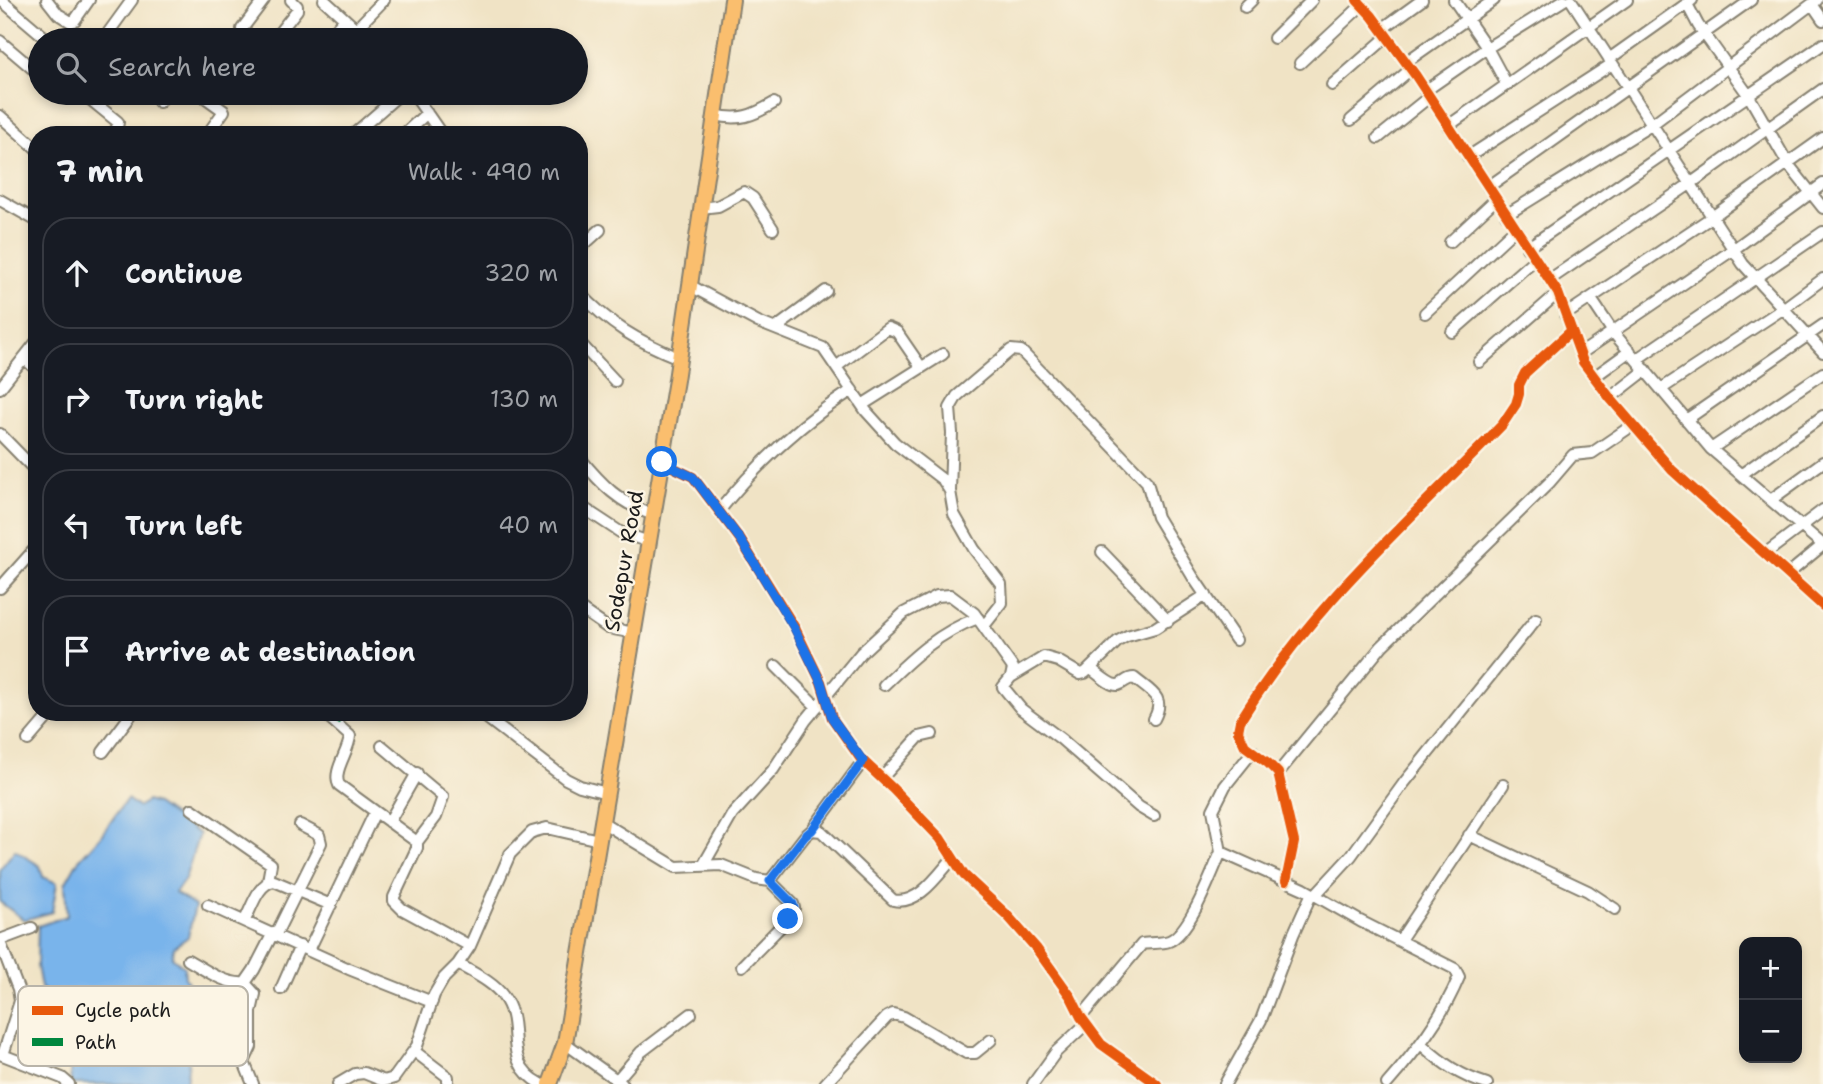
<!DOCTYPE html>
<html lang="en">
<head>
<meta charset="utf-8">
<style>
	body { margin:0; font-family:"Shantell Sans",sans-serif; background:#242831; color:#f1f3f6 }
	.controls { position:absolute; right:21px; bottom:21px; display:grid; overflow:hidden; border-radius:14px; box-shadow:0 4px 10px #0003 }
	.controls button { width:63px; height:63px; display:grid; place-items:center; padding:0; border:0; border-bottom:2px solid #363941; background:#171b24; color:#f1f3f6; font:35px sans-serif }
	.stop { position:absolute; width:21px; height:21px; margin:-16px; border:5px solid #1a73e8; border-radius:50%; background:#fff }
	.stop.end { background:#1a73e8; border-color:#fff; box-shadow:0 2px 7px #0008 }
	.list { margin:0; padding:0; list-style:none }
	h2 { display:flex; justify-content:space-between; align-items:center; height:91px; margin:0; padding:0 28px; font-size:30px }
	h2 small { font-size:23px; font-weight:400; color:#9ea1a6 }
	.list li { display:grid; grid-template-columns:46px 1fr auto; gap:21px; align-items:center; box-sizing:border-box; height:112px; margin:0 14px 14px; padding:0 14px; border:2px solid #363941; border-radius:28px }
	.list b { display:block; font-size:26px; white-space:nowrap }
	.list em { font-size:23px; font-style:normal; color:#9ea1a6 }
	.icon { flex:none; width:38px; height:38px; fill:none; stroke:currentColor; stroke-width:2; stroke-linecap:round; stroke-linejoin:round }
	.map { position:relative; flex:none; width:1823px; height:1084px; overflow:hidden }
	.search { position:absolute; background:#171b24; box-shadow:0 4px 10px #0003; left:28px; top:28px; width:560px; height:77px; display:flex; align-items:center; gap:18px; box-sizing:border-box; padding:0 24px; border-radius:38px; color:#9ea1a6; font-size:26px }
	.panel { position:absolute; background:#171b24; box-shadow:0 4px 10px #0003; left:28px; top:126px; width:560px; height:595px; border-radius:28px }
	.map>svg:first-child { display:block }
	.water { fill:#79b4eb; stroke:#4a6884; stroke-width:2 }
	.lines { fill:none; stroke-linecap:round; stroke-linejoin:round }
	.minor-casing { stroke:#868070; stroke-width:14 }
	.major-casing { stroke:#868070; stroke-width:18 }
	.minor { stroke:#fff; stroke-width:10 }
	.major { stroke:#fabe6e; stroke-width:14 }
	.quiet { stroke:#00873e; stroke-width:9; stroke-dasharray:18 9; stroke-linecap:butt }
	.cycleway-casing { stroke:#fcf5e5; stroke-width:15 }
	.cycleway { stroke:#e8590c; stroke-width:10 }
	.route { stroke:#1a73e8; stroke-width:9 }
	.labels { text-anchor:middle; dominant-baseline:central; stroke-width:5; stroke-linejoin:round; paint-order:stroke }
	.street-label { font-size:21px; fill:#1c1c1c; stroke:#fcf5e5 }
	.key { fill:#fcf5e5; stroke:#b9b4a9; stroke-width:2 }
	.key-label { font-size:19px; fill:#1c1c1c }
</style>
</head>
<body>
<div class="map">
<svg width="1823" height="1084" viewBox="0 0 1823 1084">
	<rect width="100%" height="100%" fill="#fcf5e5"/>
	<filter id="ink" filterUnits="userSpaceOnUse"><feTurbulence type="fractalNoise" baseFrequency=".0143" numOctaves="2"/><feDisplacementMap in="SourceGraphic" scale="14" xChannelSelector="R" yChannelSelector="G"/><feConvolveMatrix kernelMatrix="1 2 1 2 8 2 1 2 1" color-interpolation-filters="sRGB"/></filter>
	<filter id="wash" filterUnits="userSpaceOnUse"><feTurbulence type="fractalNoise" baseFrequency=".00686" numOctaves="4" result="noise"/><feDisplacementMap in="SourceGraphic" scale="28" xChannelSelector="R" yChannelSelector="G"/><feGaussianBlur stdDeviation="1.57" result="paint"/><feColorMatrix in="noise" values="0 0 0 0 0 0 0 0 0 0 0 0 0 0 0 0 0 1.4 0 .05"/><feComposite in="paint" operator="in"/></filter>
	<g filter="url(#wash)">
		<rect width="100%" height="100%" fill="#f0e3c5"/>
		<path class="water" d="M127,799L138,807L147,801L156,804L199,834L185,879L175,893L195,906L188,937L174,947L172,957L184,967L185,978L197,996L186,1084H71L69,1050L76,1029L54,1021L58,1002L41,988L37,966L38,926L67,916L65,884L78,861L100,837Z
			M15,850L40,866L43,877L57,883L52,912L24,920L0,902V869Z"/>
	</g>
	<g filter="url(#ink)">
		<g class="lines">
			<defs>
				<path id="minor" d="M1,0L48,40
					M47,0L58,14L71,22L75,20L89,0
					M324,0L368,40
					M1357,0L1372,16L1416,76L1558,293L1583,362L1610,398L1672,470L1823,606
					M1454,0L1487,48L1507,85
					M1571,0L1743,264L1823,352
					M1817,0L1812,4L1823,20
					M1687,4L1698,25L1749,96L1788,164L1823,208
					M1245,7L1252,0
					M242,29L264,0
					M356,29L384,0
					M1382,29L1422,0
					M275,38L297,10V6L291,0
					M1274,38L1312,0
					M103,40L132,0
					M326,40L345,19
					M0,41L40,75
					M1609,59L1692,0
					M1406,62L1494,0
					M1300,63L1362,5
					M1332,85L1387,37
					M1425,91L1487,48L1564,0
					M91,93L89,98L91,100L118,122L117,128L112,135
					M199,93L224,111L207,135
					M413,93L442,135
					M159,102L167,93
					M715,115C740,121 752,116 774,103
					M0,116L37,149
					M1351,120L1411,69
					M1448,126L1627,0
					M355,133L401,93
					M403,135L427,113
					M1378,138L1429,97
					M1468,157L1612,64
					M1488,187L1751,0
					M0,200L37,221
					M701,208L718,206L744,192L753,198L773,229
					M1506,215L1651,125L1812,4
					M1450,242L1496,199
					M1527,248L1823,44
					M579,249L600,230
					M1549,280L1690,184L1823,89
					M689,285L758,322L823,348L866,411L895,443L943,480L950,491L954,514L974,549L1001,584L1002,603L984,626
					M579,292C610,325 637,341 679,358
					M1591,299L1613,332L1711,449L1823,545
					M1425,313L1515,229
					M1565,315L1712,217L1823,138
					M776,328L826,291
					M1452,332L1535,259
					M579,342L615,381
					M1580,354L1734,249L1823,184
					M24,358L37,370
					M1637,359L1823,232
					M1479,362L1558,293
					M836,367L888,328L897,332L921,367
					M1594,377L1630,351
					M0,388L37,341
					M1661,389L1784,308L1823,279
					M1610,398L1646,370
					M862,405L943,354
					M1686,420L1823,325
					M0,434L37,472
					M1711,449L1823,373
					M579,457C601,484 620,504 654,515
					M662,462L693,477L740,539L795,628L821,682L832,718L860,758L893,789L940,838L964,875L1007,915L1036,948L1071,997L1081,1017L1101,1044L1157,1084
					M1742,474L1823,416
					M950,491L952,433L950,408L957,396L1011,350L1021,351L1147,482L1157,517L1193,577L1236,640
					M1772,499L1823,462
					M579,505L620,532L649,542
					M719,511C757,464 801,423 852,390
					M1102,552L1168,621
					M1766,553L1823,510
					M1788,574L1823,545
					M0,588L33,551H37
					M579,608L608,628L634,633
					M33,614L37,609
					M776,666L817,707
					M1091,669C1097,673 1110,686 1118,685C1125,683 1126,678 1134,678C1151,692 1166,697 1154,719
					M1011,677L1044,657L1058,661L1080,674L1085,673L1118,641L1127,636L1155,628L1206,595
					M884,685C913,657 939,632 978,618
					M323,712L350,736C349,752 332,771 339,785L417,842V848L394,897V901L402,909L470,946
					M479,712L566,779L580,786L607,793
					M28,740L52,712
					M382,746L443,797L436,817L417,842
					M103,752L133,712
					M1278,773L1382,646L1549,483L1573,455L1592,453L1633,425
					M882,778L919,737L932,734
					M192,809L271,864L268,881
					M389,822L417,773
					M602,822L676,867L721,865L756,879L770,881L805,836L812,830L821,831L893,900C918,906 938,875 953,858
					M812,830L863,761
					M1469,835L1588,891L1615,909
					M1221,852L1213,810L1225,786L1253,751
					M704,864L732,815L773,770L806,720L861,653L904,613L937,596L950,595L974,613L1013,668L1011,677L1003,687L1021,709L1061,739L1139,807L1154,816
					M1286,881L1294,842L1278,773L1268,763L1245,746L1238,731L1240,721C1312,605 1408,522 1502,425L1516,404L1519,394V385L1525,373L1570,332
					M1315,895L1351,856L1404,783L1536,619
					M208,905L349,969L432,1002
					M245,920C252,907 258,883 274,881L331,905
					M276,934L321,843L319,835L300,825
					M0,940L32,928
					M1400,940L1503,785
					M0,942L18,989L20,1001L3,1055
					M309,950L375,812
					M188,960C204,969 225,985 245,983L254,970L273,933
					M458,964C473,973 493,982 503,996C526,1026 499,1061 541,1084
					M742,966L788,919L794,908L793,904L770,881
					M245,983L255,994L251,1012V1047L244,1062L253,1084
					M281,989L300,946
					M1081,1017L1142,944C1151,942 1161,944 1169,941C1190,933 1212,872 1221,852L1304,889L1360,921L1455,969L1459,977C1442,1018 1416,1051 1387,1084
					M565,1043L622,1084
					M1422,1045C1442,1063 1460,1076 1487,1084
					M414,1051L448,1077V1084
					M0,1054L62,1078L69,1084
					M617,1080L641,1052L691,1014
					M338,1084L355,1074L364,1073L384,1081L394,1078L417,1046L434,995L444,978L458,964L470,946L510,854L532,832L547,828L599,840
					M825,1084L887,1017L893,1014L904,1017L966,1053H975L991,1040
					M1033,1084L1056,1052L1086,1024
					M1225,1084L1261,1020L1293,935L1311,895"/>
				<path id="major" d="M550,1084L565,1043L676,380L732,0"/>
			</defs>
			<use href="#minor" class="minor-casing"/>
			<use href="#major" class="major-casing"/>
			<use href="#minor" class="minor"/>
			<use href="#major" class="major"/>
			<path class="quiet" d="M335,722L341,712"/>
			<defs>
				<path id="cycleway" d="M1357,0L1372,16L1416,76L1558,293L1583,362L1610,398L1672,470L1823,606
					M662,462L693,477L740,539L795,628L821,682L832,718L860,758L893,789L940,838L964,875L1007,915L1036,948L1071,997L1081,1017L1101,1044L1157,1084
					M1286,881L1294,842L1278,773L1268,763L1245,746L1238,731L1240,721C1312,605 1408,522 1502,425L1516,404L1519,394V385L1525,373L1570,332"/>
			</defs>
			<use href="#cycleway" class="cycleway-casing"/>
			<use href="#cycleway" class="cycleway"/>
		</g>
	</g>
	<g class="lines" filter="url(#ink)">
		<path class="route" d="M662,462L693,477L740,539L794,628L821,682L832,718L863,761L812,830L805,836L770,881L793,904L794,908L788,919"/>
	</g>
	<g class="labels">
		<g class="street-label">
			<text transform="translate(624 561) rotate(-80)">Sodepur Road</text>
		</g>
	</g>
	<rect x="18" y="986" width="230" height="80" rx="10" class="key"/>
	<rect x="32" y="1006" width="31" height="9" fill="#e8590c"/>
	<rect x="32" y="1038" width="31" height="8" fill="#00873e"/>
	<g class="key-label">
		<text x="75" y="1017">Cycle path</text>
		<text x="75" y="1049">Path</text>
	</g>
</svg>
<div class="controls">
<button>+</button>
<button>−</button>
</div>
<div class="stop" style="left:662px;top:462px"></div>
<div class="stop end" style="left:788px;top:919px"></div>
<div class="search"><svg class="icon" aria-label="search" viewBox="0 0 24 24"><circle cx="10" cy="10" r="6"/><path d="M15 15l6 6"/></svg>Search here</div>
<section class="panel">
<h2>7 min<small>Walk · 490 m</small></h2>
<ul class="list">
<li><svg class="icon" aria-label="ahead" viewBox="0 0 24 24"><path d="M12 20V5M6 11l6-6 6 6"/></svg><div><b>Continue</b></div><em>320 m</em></li>
<li><svg class="icon" aria-label="right" viewBox="0 0 24 24"><path d="M7 20v-9h11M14 6l5 5-5 5"/></svg><div><b>Turn right</b></div><em>130 m</em></li>
<li><svg class="icon" aria-label="left" viewBox="0 0 24 24"><path d="M17 20v-9H6M10 6l-5 5 5 5"/></svg><div><b>Turn left</b></div><em>40 m</em></li>
<li><svg class="icon" aria-label="arrive" viewBox="0 0 24 24"><path d="M6 21V4h12l-3 4 3 4H6"/></svg><div><b>Arrive at destination</b></div></li>
</ul>
</section>
</div>
</body>
</html>
